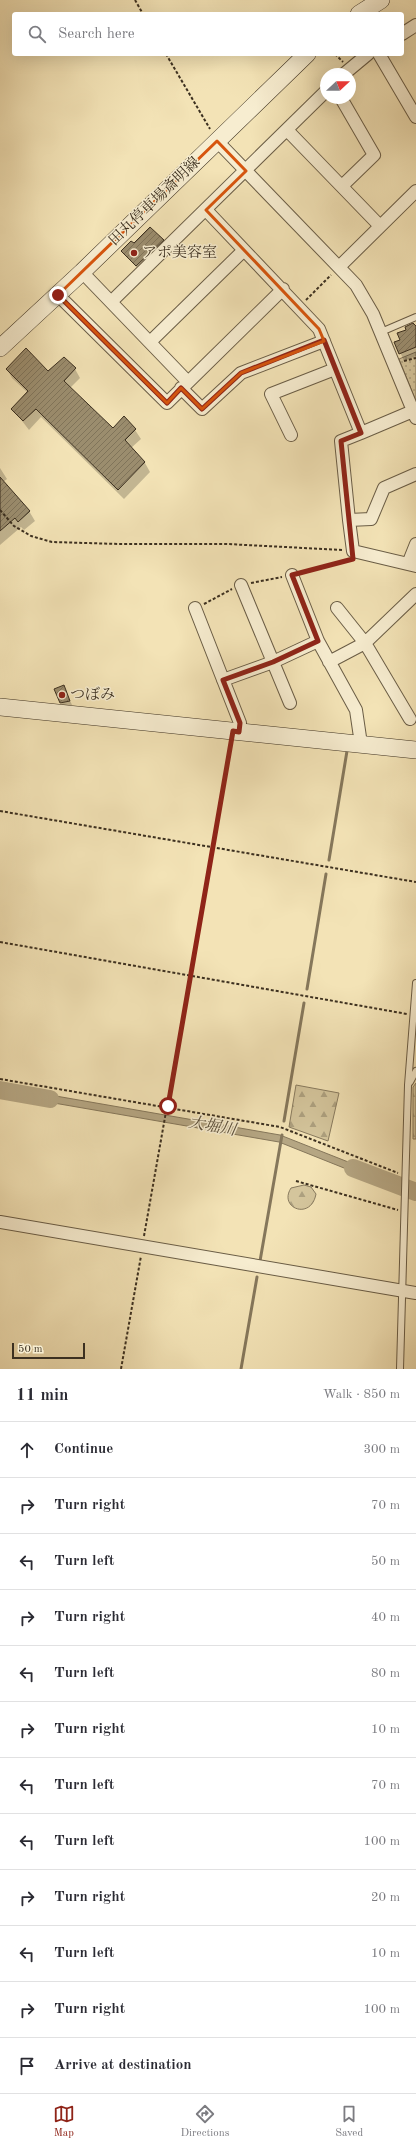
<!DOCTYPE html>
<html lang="en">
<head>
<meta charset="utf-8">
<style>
	body { margin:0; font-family:"Old Standard TT","Noto Serif JP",serif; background:#f7f7f7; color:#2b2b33 }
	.compass { position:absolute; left:320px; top:68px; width:36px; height:36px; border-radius:50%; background:#fff; box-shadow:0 4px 16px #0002; rotate:68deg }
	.scale { position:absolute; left:12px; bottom:10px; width:73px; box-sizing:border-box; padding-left:4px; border:2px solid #3c3020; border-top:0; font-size:11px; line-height:14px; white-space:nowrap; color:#3c3020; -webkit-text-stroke:3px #f7edd0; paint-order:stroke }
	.stop { position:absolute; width:12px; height:12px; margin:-9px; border:3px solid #8f2418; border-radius:50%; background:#fff }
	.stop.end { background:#8f2418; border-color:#fff; box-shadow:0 1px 4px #0008 }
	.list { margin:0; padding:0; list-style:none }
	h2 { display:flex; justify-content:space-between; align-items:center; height:52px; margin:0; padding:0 16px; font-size:17px }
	h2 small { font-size:13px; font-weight:400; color:#7c7c81 }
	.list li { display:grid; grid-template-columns:26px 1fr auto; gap:12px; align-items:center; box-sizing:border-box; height:56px; padding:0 16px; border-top:1px solid #e1e1e2 }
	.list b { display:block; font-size:15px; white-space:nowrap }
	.list em { font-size:13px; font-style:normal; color:#7c7c81 }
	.icon { flex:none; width:22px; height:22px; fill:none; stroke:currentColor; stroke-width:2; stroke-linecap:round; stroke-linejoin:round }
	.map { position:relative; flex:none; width:416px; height:1369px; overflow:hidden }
	.search { position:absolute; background:#fff; box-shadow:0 4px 16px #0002; left:12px; right:12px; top:12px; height:44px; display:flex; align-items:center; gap:10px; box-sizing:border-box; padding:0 14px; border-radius:4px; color:#7c7c81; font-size:15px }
	.sheet { height:724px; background:#fff }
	nav { display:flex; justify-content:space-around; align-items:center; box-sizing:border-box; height:56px; border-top:1px solid #e1e1e2; background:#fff; font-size:11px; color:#7c7c81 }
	nav a { display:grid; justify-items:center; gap:2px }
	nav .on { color:#8f2418 }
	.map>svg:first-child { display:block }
	.forest { fill:url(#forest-firs); stroke:#887a5e }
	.park { fill:url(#park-dots); stroke:#887a5e }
	.water { fill:#b5a683; stroke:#85775b }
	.shadow { fill:#0003 }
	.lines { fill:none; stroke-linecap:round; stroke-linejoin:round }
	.stream { stroke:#85775b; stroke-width:3 }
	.river { stroke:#b5a683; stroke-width:18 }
	.building { fill:url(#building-hatch); stroke:#3c3020 }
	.lane-casing { stroke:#6a5d46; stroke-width:8 }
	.street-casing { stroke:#6a5d46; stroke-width:14 }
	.secondary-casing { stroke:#3c3020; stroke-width:18 }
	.path { stroke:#3c3020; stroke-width:2; stroke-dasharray:3 2; stroke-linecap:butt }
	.lane { stroke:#f7edd0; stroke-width:6 }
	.street { stroke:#f7edd0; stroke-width:12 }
	.secondary { stroke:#f7edd0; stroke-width:17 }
	.route { stroke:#8f2418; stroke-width:5 }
	.marked { fill:none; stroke:#d7550e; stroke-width:3; stroke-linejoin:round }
	.poi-dot { fill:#8f2418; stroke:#f7edd0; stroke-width:1.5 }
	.labels { text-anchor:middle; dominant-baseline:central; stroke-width:3; stroke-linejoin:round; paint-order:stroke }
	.street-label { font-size:15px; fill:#3c3020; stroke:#f7edd0 }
	.poi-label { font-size:15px; fill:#3c3020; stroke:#f7edd0; text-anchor:start }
	.water-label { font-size:16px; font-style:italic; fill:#5a4e39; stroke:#f7edd0 }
</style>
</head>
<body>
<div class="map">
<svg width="416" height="1369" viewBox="0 0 416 1369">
	<defs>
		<pattern id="forest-firs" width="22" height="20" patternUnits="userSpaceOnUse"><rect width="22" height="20" fill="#d4c59c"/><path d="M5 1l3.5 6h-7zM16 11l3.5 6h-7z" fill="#ada07f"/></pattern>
		<pattern id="park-dots" width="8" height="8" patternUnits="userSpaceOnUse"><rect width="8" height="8" fill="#d4c59c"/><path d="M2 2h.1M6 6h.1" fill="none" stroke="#ada07f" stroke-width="1.8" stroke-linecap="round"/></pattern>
		<pattern id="building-hatch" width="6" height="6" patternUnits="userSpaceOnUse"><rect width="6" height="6" fill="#9b8d6e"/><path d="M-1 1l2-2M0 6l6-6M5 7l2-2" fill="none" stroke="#80745a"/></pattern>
	</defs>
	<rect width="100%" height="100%" fill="#f3e3b6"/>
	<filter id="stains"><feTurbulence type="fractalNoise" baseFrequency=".005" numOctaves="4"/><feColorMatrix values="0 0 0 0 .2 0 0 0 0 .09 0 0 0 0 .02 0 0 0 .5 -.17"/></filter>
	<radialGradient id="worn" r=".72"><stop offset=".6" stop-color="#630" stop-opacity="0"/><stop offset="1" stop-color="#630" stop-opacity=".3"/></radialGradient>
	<path class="forest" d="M416,1083V1139H413V1087Z
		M296,1085L339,1093L328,1141L289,1127Z
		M304,1185L311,1187L316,1194C311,1221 278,1208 291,1188Z"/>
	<path class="park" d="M416,352V401L399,359Z"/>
	<path class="water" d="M0,1087L14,1089L13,1096L0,1093Z
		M27,1091L280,1135L376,1173L374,1180L279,1142L25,1098Z"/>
	<path class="shadow" d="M163,241L165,245L139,270L122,251L134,245Z
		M408,330H416V356L404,361L396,343L401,341Z
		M64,358L75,369L80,378L70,388L113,430H135L141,439L131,448L145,463L150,472L124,499L41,417L29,430L13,409L28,393L12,378L7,369L48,372Z
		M0,468L7,479L3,482L29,511L35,521L24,530L21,527L0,545Z
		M66,691L72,705L63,707L61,703Z"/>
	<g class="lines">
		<path class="stream" d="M329,860L347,751
			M307,989L326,874
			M284,1121L304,1003
			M260,1261L282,1135
			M241,1369L257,1277"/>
		<path class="river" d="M0,1090L50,1099
			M353,1168L416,1192"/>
	</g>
	<path class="building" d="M150,227L164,240L136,266L121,251L131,241L134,243Z
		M413,323L416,326V347L399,354L394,342L400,340L397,333L406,330L405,327Z
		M26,348L48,371L64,357L76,368L64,381L113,428L124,416L136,429L125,440L145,462L118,490L36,409L23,421L11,409L28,391L6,369Z
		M0,477L30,511L18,522L15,518L0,531Z
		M64,685L70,701L60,703L54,689Z"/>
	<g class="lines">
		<defs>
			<path id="lane" d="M381,332L416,317
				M410,1082L416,1071
				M400,1369L408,1085L416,983"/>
			<path id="street" d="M402,34L416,25
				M379,54L416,117
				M344,74L368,54
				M341,98L374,155L342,186
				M287,130L379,225
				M217,141L356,285L373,314L416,418
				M206,210L319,329L361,433L341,441L349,520L371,519L384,488L416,474
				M339,267L416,191
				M82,272L187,381
				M58,295L167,403L283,289
				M111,302L326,91
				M150,342L244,250
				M181,388L202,409L241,373L324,341
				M361,433L413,411
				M291,435L271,394L335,369
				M349,520L353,551L416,566
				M408,564L416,544
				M292,575L318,641L356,710L361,744
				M241,585L290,703
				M195,608L240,723L239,732
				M337,608L365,643L410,719
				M329,662L365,643L416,594
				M223,680L273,662L318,641
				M0,1222L416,1293"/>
			<path id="secondary" d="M359,14L381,0
				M0,348L82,272L307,54
				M0,707L416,750"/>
		</defs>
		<use href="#lane" class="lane-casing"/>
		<use href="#street" class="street-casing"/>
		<use href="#secondary" class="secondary-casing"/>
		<path class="path" d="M135,0L143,14
			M166,54L210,129
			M335,54L343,62
			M306,300L331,275
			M404,361L416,358
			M0,510L14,526L31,536L52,542L119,544H227L343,550
			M302,573L348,561
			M251,583L282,577
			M204,604L232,589
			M0,811L416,882
			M0,942L407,1014
			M0,1079L280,1127L398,1173
			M296,1181L398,1210
			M144,1236L231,744
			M121,1369L141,1256"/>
		<use href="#lane" class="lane"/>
		<use href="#street" class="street"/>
		<use href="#secondary" class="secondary"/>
	</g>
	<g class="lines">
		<path class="route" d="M58,295L167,403L181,388L202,409L241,373L324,340L361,433L341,441L353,559L292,575L318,641L273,662L223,680L240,723L239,732L233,731L168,1106"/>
	</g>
	<path class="marked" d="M217,141L246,171L206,210L319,329L324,341L241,373L202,409L181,388L167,403L58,295Z"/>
	<g class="poi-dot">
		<circle cx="134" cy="253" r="4"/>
		<circle cx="62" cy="695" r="4"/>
	</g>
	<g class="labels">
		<g class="street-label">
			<text transform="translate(155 202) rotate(-44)">田丸停車場斎明線</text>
		</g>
		<g class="poi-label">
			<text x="142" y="253">アポ美容室</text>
			<text x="70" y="695">つぼみ</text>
		</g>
		<g class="water-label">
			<text transform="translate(212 1127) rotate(10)">大堀川</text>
		</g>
	</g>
	<rect width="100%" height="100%" filter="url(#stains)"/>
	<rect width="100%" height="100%" fill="url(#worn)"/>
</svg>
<svg class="compass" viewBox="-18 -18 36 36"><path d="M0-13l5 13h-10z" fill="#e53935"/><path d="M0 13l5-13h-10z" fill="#7c7c81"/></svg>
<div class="scale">50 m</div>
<div class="stop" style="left:168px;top:1106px"></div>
<div class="stop end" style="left:58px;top:295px"></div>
<div class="search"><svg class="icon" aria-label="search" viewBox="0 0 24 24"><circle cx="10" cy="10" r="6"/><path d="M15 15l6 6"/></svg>Search here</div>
</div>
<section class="sheet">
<h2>11 min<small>Walk · 850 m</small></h2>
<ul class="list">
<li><svg class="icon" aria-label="ahead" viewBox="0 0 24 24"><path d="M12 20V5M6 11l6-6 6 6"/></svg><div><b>Continue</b></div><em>300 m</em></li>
<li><svg class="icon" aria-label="right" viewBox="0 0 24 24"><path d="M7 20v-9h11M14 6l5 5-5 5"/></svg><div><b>Turn right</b></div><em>70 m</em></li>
<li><svg class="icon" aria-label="left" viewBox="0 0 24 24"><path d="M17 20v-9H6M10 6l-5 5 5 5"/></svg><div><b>Turn left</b></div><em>50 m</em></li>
<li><svg class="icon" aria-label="right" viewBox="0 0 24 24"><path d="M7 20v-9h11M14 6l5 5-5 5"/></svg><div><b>Turn right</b></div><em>40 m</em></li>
<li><svg class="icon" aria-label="left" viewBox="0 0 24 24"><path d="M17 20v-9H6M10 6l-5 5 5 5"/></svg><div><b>Turn left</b></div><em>80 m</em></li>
<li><svg class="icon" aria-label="right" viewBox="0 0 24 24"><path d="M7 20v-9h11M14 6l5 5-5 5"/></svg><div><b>Turn right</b></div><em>10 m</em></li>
<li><svg class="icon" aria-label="left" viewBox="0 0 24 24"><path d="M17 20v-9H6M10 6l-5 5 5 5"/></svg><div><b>Turn left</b></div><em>70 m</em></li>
<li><svg class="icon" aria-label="left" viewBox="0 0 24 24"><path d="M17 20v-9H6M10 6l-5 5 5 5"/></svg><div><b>Turn left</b></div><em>100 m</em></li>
<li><svg class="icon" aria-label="right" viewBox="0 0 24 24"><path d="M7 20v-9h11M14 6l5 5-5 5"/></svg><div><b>Turn right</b></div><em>20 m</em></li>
<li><svg class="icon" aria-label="left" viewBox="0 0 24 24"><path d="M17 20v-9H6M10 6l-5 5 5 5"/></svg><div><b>Turn left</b></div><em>10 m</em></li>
<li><svg class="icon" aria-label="right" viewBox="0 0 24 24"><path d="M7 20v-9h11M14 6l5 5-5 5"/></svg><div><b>Turn right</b></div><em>100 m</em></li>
<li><svg class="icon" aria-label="arrive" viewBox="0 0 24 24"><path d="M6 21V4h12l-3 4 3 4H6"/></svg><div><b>Arrive at destination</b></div></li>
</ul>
</section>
<nav>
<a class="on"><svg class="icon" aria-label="map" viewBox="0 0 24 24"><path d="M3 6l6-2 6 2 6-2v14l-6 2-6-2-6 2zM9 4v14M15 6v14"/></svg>Map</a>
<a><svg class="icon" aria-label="directions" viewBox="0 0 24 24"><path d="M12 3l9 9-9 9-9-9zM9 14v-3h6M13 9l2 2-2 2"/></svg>Directions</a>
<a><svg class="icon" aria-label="saved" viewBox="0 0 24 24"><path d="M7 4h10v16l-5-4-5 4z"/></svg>Saved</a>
</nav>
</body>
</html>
